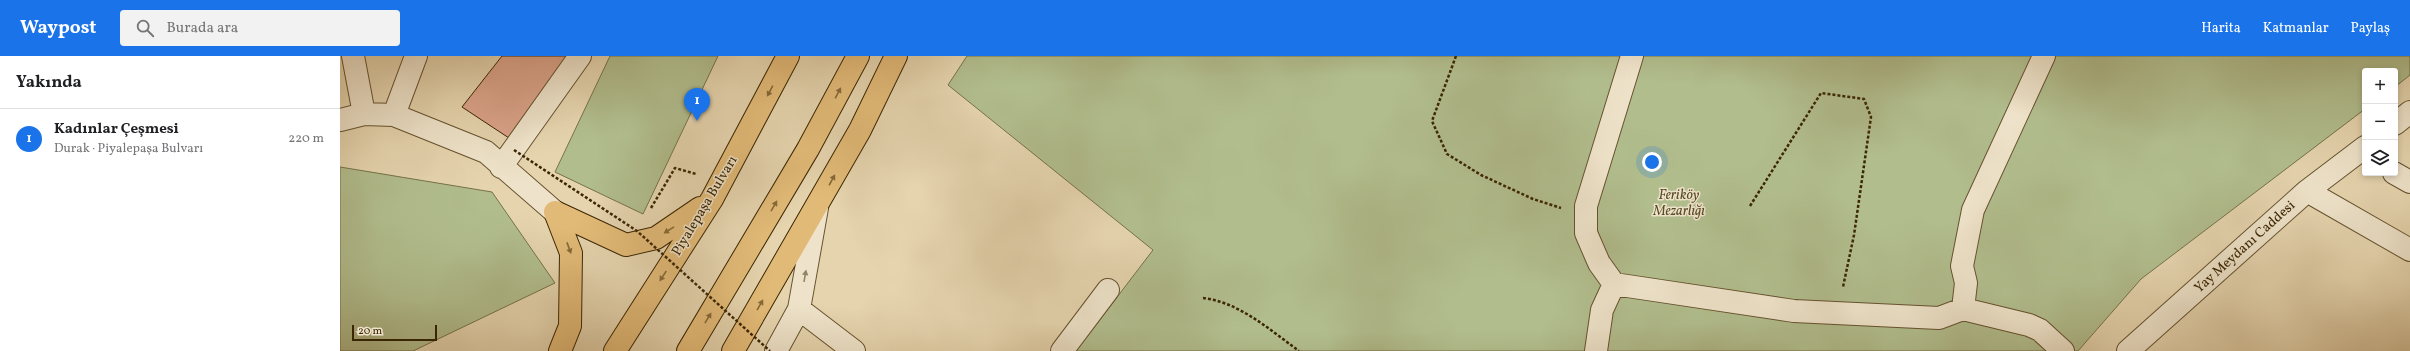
<!DOCTYPE html>
<html lang="tr">
<head>
<meta charset="utf-8">
<style>
	body { margin:0; font-family:Vollkorn,serif; background:#f2f2f2; color:#202124 }
	.controls { position:absolute; right:12px; top:12px; display:grid; overflow:hidden; border-radius:4px; box-shadow:0 2px 6px #0003 }
	.controls button { width:36px; height:36px; display:grid; place-items:center; padding:0; border:0; border-bottom:1px solid #e0e0e0; background:#fff; color:#202124; font:20px sans-serif }
	.scale { position:absolute; left:12px; bottom:10px; width:85px; box-sizing:border-box; padding-left:4px; border:2px solid #3b2603; border-top:0; font-size:11px; line-height:14px; white-space:nowrap; color:#3b2603; -webkit-text-stroke:3px #eee3ca; paint-order:stroke }
	.you { position:absolute; left:1312px; top:106px; width:14px; height:14px; margin:-10px; border:3px solid #fff; border-radius:50%; background:#1a73e8; box-shadow:0 0 0 6px #1a73e833 }
	.badge { display:grid; place-items:center; width:26px; height:26px; border-radius:50%; background:#1a73e8; color:#fff; font-size:13px; font-weight:700 }
	.pin { position:absolute; translate:-50% -33px; filter:drop-shadow(0 1px 2px #0008) }
	.pin::after { content:''; position:absolute; top:21px; width:14px; height:12px; background:inherit; clip-path:polygon(0 0,100% 0,50% 100%) }
	.list { margin:0; padding:0; list-style:none }
	h2 { display:flex; justify-content:space-between; align-items:center; height:52px; margin:0; padding:0 16px; font-size:17px }
	h2 small { font-size:13px; font-weight:400; color:#757577 }
	.list li { display:grid; grid-template-columns:26px 1fr auto; gap:12px; align-items:center; box-sizing:border-box; height:60px; padding:0 16px; border-top:1px solid #e0e0e0 }
	.list b { display:block; font-size:15px; white-space:nowrap }
	.list p { margin:0; font-size:13px; white-space:nowrap; color:#757577 }
	.list em { font-size:13px; font-style:normal; color:#757577 }
	.icon { flex:none; width:22px; height:22px; fill:none; stroke:currentColor; stroke-width:2; stroke-linecap:round; stroke-linejoin:round }
	.map { position:relative; flex:none; width:2070px; height:295px; overflow:hidden }
	header { display:flex; align-items:center; gap:24px; box-sizing:border-box; height:56px; padding:0 20px; background:#1a73e8; color:#fff }
	header strong { font-size:19px }
	nav { display:flex; gap:22px; margin-inline-start:auto; font-size:14px }
	.search { width:280px; height:36px; background:#f2f2f2; display:flex; align-items:center; gap:10px; box-sizing:border-box; padding:0 14px; border-radius:4px; color:#757577; font-size:15px }
	main { display:flex }
	aside { flex:1; background:#fff }
	.map>svg:first-child { display:block }
	.green { fill:#b1bd8d; stroke:#767248 }
	.building { fill:#daa38a; stroke:#3b2603 }
	.lines { fill:none; stroke-linecap:round; stroke-linejoin:round }
	.minor-casing { stroke:#66522e; stroke-width:24 }
	.major-casing { stroke:#3b2603; stroke-width:24 }
	.path { stroke:#3b2603; stroke-width:2.5; stroke-dasharray:3 2; stroke-linecap:butt }
	.minor { stroke:#eee3ca; stroke-width:22 }
	.major { stroke:#e2ba77; stroke-width:22 }
	.path-bridge { stroke:#3b2603; stroke-width:2.5; stroke-dasharray:3 2; stroke-linecap:butt }
	.oneway { fill:#866937 }
	.oneway2 { fill:#948466 }
	.labels { text-anchor:middle; dominant-baseline:central; stroke-width:3; stroke-linejoin:round; paint-order:stroke }
	.park-label { font-size:14px; font-style:italic; fill:#584c26; stroke:#eee3ca }
	.street-label { font-size:14px; fill:#3b2603; stroke:#eee3ca }
</style>
</head>
<body>
<header>
<strong>Waypost</strong>
<div class="search"><svg class="icon" aria-label="search" viewBox="0 0 24 24"><circle cx="10" cy="10" r="6"/><path d="M15 15l6 6"/></svg>Burada ara</div>
<nav><a>Harita</a><a>Katmanlar</a><a>Paylaş</a></nav>
</header>
<main>
<aside>
<h2>Yakında<small></small></h2>
<ul class="list">
<li><span class="badge">1</span><div><b>Kadınlar Çeşmesi</b><p>Durak · Piyalepaşa Bulvarı</p></div><em>220 m</em></li>
</ul>
</aside>
<div class="map">
<svg width="2070" height="295" viewBox="0 0 2070 295">
	<rect width="100%" height="100%" fill="#e5d4ae"/>
	<filter id="stains"><feTurbulence type="fractalNoise" baseFrequency=".005" numOctaves="4"/><feColorMatrix values="0 0 0 0 .2 0 0 0 0 .09 0 0 0 0 .02 0 0 0 .5 -.17"/></filter>
	<radialGradient id="worn" r=".72"><stop offset=".6" stop-color="#630" stop-opacity="0"/><stop offset="1" stop-color="#630" stop-opacity=".3"/></radialGradient>
	<path class="green" d="M270,0H378L303,158L215,116Z
		M627,0H2070V19L2055,31V15H2025V53L1801,223L1738,295H736L813,194L608,29Z
		M0,111L152,136L215,227L73,295H0Z"/>
	<path class="building" d="M162,0H233L172,84L122,51Z"/>
	<g class="lines">
		<defs>
			<path id="minor" d="M13,0L24,58
				M54,59L76,0
				M0,64L24,58L54,59L146,96L215,156
				M2055,68L2070,56
				M161,111L240,0
				M2054,117L2070,126
				M1967,135L2070,194
				M1274,228L1259,207L1246,177V150L1292,0
				M459,253L514,295
				M1623,253L1689,269L1700,274L1723,295
				M436,295L459,253L477,152
				M722,295L768,234
				M1256,295L1262,254L1274,228L1454,255L1599,262L1623,253L1626,227L1622,210L1633,154L1704,0
				M1788,295L1967,135L2025,91"/>
			<path id="major" d="M215,156L286,189L316,182L360,152
				M215,156L231,197L230,270L220,295
				M275,295L372,143L448,0
				M348,295L468,93L518,0
				M393,295L520,74L556,0"/>
		</defs>
		<use href="#minor" class="minor-casing"/>
		<use href="#major" class="major-casing"/>
		<path class="path" d="M1116,0L1092,65L1107,98L1141,119L1193,143L1221,152
			M1410,150L1481,37L1524,43L1531,61L1514,179L1503,231
			M311,152L335,112L356,118
			M863,242C899,246 930,274 959,295"/>
		<use href="#minor" class="minor"/>
		<use href="#major" class="major"/>
		<path class="path-bridge" d="M174,94L297,175L430,295"/>
	</g>
	<defs><path id="oneway-solid" d="M-6-.8H1V-3.2L6.5 0L1 3.2V.8H-6Z"/></defs>
	<g class="oneway">
		<use href="#oneway-solid" transform="translate(430 35) rotate(118)"/>
		<use href="#oneway-solid" transform="translate(498 37) rotate(-62)"/>
		<use href="#oneway-solid" transform="translate(492 124) rotate(-61)"/>
		<use href="#oneway-solid" transform="translate(434 150) rotate(-60)"/>
		<use href="#oneway-solid" transform="translate(329 174) rotate(148)"/>
		<use href="#oneway-solid" transform="translate(229 192) rotate(70)"/>
		<use href="#oneway-solid" transform="translate(323 220) rotate(123)"/>
		<use href="#oneway-solid" transform="translate(420 249) rotate(-60)"/>
		<use href="#oneway-solid" transform="translate(368 262) rotate(-59)"/>
	</g>
	<use class="oneway2" href="#oneway-solid" transform="translate(465 220) rotate(-80)"/>
	<g class="labels">
		<g class="park-label">
			<text x="1339" y="139">Feriköy<tspan x="1339" dy="16">Mezarlığı</tspan></text>
		</g>
		<g class="street-label">
			<text transform="translate(365 150) rotate(-59)">Piyalepaşa Bulvarı</text>
			<text transform="translate(1905 191) rotate(-42)">Yay Meydanı Caddesi</text>
		</g>
	</g>
	<rect width="100%" height="100%" filter="url(#stains)"/>
	<rect width="100%" height="100%" fill="url(#worn)"/>
</svg>
<div class="controls">
<button>+</button>
<button>−</button>
<button><svg class="icon" aria-label="layers" viewBox="0 0 24 24"><path d="M12 4l9 5-9 5-9-5zM3 14l9 5 9-5"/></svg></button>
</div>
<div class="scale">20 m</div>
<div class="you"></div>
<div class="pin badge" style="left:357px;top:65px">1</div>
</div>
</main>
</body>
</html>
